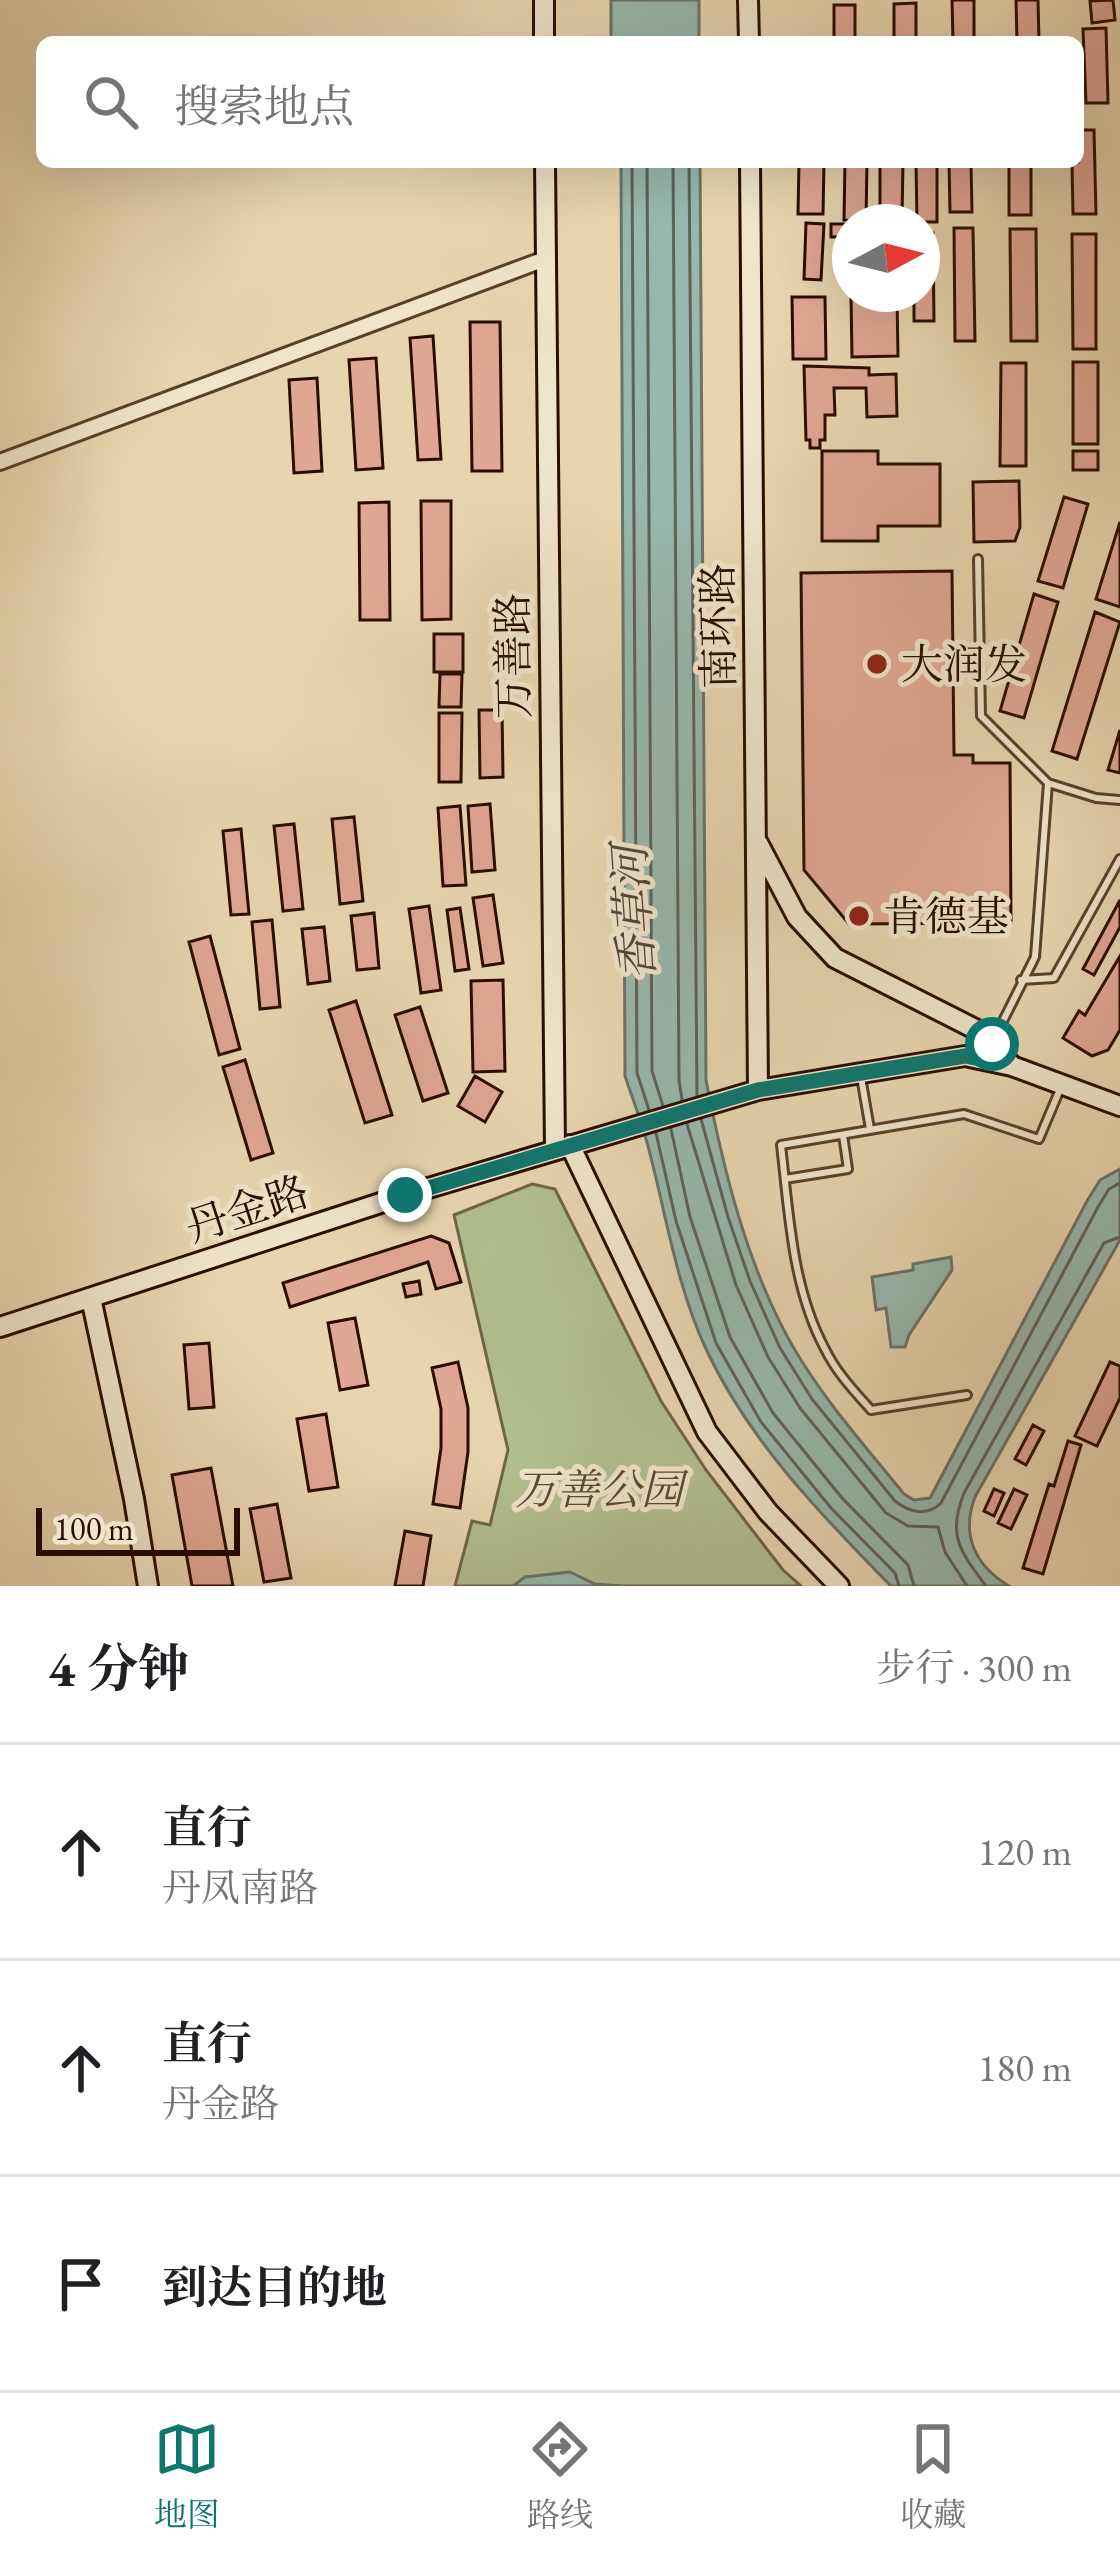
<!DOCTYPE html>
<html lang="zh">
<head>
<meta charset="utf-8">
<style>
	body { margin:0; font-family:"EB Garamond","Noto Serif SC",serif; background:#f6f6f6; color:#202124 }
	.compass { position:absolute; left:832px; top:204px; width:108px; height:108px; border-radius:50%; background:#fff; box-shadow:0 12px 48px #0002; rotate:83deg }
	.scale { position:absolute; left:36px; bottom:30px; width:204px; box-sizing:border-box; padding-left:12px; border:6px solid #2a0c00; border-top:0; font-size:33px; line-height:42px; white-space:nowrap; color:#2a0c00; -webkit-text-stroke:9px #f0e4cb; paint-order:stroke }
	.stop { position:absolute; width:36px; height:36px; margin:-27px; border:9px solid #0f766e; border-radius:50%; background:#fff }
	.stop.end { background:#0f766e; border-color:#fff; box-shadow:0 3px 12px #0008 }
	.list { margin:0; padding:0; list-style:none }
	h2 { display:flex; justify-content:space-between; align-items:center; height:156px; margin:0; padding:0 48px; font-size:51px }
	h2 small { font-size:39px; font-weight:400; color:#757577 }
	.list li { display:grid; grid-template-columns:78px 1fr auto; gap:36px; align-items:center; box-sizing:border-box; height:216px; padding:0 48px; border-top:3px solid #e0e0e0 }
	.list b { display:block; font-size:45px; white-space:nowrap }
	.list p { margin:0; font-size:39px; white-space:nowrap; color:#757577 }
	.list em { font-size:39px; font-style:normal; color:#757577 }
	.icon { flex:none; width:66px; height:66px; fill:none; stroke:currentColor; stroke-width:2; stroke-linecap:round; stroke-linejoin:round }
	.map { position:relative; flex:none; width:1120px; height:1586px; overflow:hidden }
	.search { position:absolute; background:#fff; box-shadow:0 12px 48px #0002; left:36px; right:36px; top:36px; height:132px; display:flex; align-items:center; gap:30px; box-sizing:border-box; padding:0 42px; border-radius:18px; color:#757577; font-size:45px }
	.sheet { height:804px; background:#fff }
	nav { display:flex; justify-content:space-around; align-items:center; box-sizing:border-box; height:168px; border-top:3px solid #e0e0e0; background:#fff; font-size:33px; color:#757577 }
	nav a { display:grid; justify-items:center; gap:6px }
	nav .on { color:#0f766e }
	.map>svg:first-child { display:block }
	.green { fill:#b1be8f; stroke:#6e6548; stroke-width:3 }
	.water { fill:#97b8ae; stroke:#6b7368; stroke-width:3 }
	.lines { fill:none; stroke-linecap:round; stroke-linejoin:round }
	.shore { stroke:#606257; stroke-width:3 }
	.building { fill:#e0a794; stroke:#2a0c00; stroke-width:3 }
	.service-casing { stroke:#5a3e2c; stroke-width:12 }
	.minor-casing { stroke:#5a3e2c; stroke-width:20 }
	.secondary-casing { stroke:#2a0c00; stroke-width:24 }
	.service { stroke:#f0e4cb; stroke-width:6 }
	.minor { stroke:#f0e4cb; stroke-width:14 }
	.secondary { stroke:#f0e4cb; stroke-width:18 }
	.route { stroke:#0f766e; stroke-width:15 }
	.poi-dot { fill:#8f2418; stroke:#f0e4cb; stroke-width:4.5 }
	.labels { text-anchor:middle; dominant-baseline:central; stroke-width:10; stroke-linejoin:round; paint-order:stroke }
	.street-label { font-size:42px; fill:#2a0c00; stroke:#f0e4cb }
	.poi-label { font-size:42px; fill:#2a0c00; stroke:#f0e4cb; text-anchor:start }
	.park-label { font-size:42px; font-style:italic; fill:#594a32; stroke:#f0e4cb }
	.water-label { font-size:45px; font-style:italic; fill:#50483d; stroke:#f0e4cb }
</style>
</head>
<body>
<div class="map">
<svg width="1120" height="1586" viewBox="0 0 1120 1586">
	<rect width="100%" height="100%" fill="#e8d5af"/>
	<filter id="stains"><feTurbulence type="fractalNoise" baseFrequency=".00167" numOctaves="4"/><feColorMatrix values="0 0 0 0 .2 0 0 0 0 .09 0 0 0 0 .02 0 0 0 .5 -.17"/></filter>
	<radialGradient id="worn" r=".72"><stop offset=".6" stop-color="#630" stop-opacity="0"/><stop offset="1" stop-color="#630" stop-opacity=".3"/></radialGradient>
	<path class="green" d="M532,1184L555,1189L661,1401L706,1470L783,1570L801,1586H455L472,1521L490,1525L508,1450L454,1215Z"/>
	<path class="water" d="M611,0H699V42H611Z
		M621,162H700L706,1080C723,1168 747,1266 792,1345C823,1399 865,1446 904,1494L914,1500L930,1498L1087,1201L1100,1180L1120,1169V1240L975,1497C961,1534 974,1565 1009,1586H891C821,1515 749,1441 706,1349C676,1285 666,1213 648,1146C642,1123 633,1100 625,1076Z
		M951,1257L952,1270L909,1335L905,1347H891L886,1308L876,1310L872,1277L913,1270V1264Z
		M570,1572L595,1584L621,1586H513L525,1577Z"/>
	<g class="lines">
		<path class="shore" d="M632,162L637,1073L649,1110
			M647,162L652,1071L663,1106
			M673,162L679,1080L682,1100
			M689,162L697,1096
			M701,1119L728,1217L750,1281L780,1348L812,1399L895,1501C909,1512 927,1517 941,1503L1098,1207L1109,1189L1120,1183
			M687,1124L736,1285L768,1357L800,1408L886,1513L908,1526L938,1527L945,1552L967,1586
			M671,1129L690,1217L730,1337L773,1413L842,1498L908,1565L914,1586
			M656,1133L676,1221L716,1343L761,1422L831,1508L895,1573L899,1586
			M986,1586C960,1551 947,1536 964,1493L1104,1243L1120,1237"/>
	</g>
	<path class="building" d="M952,0H974V42H953Z
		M1016,0H1038L1039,42H1017Z
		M1113,0L1115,20L1092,23L1090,1Z
		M916,3V42H894V4Z
		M834,5H855V42H834Z
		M1106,28L1108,103H1086L1083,29Z
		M1078,130H1094L1096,214H1073L1072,162H1078Z
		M799,162H824L823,214H798Z
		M845,162H867L866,221L844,220Z
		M880,162H903L902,219H880Z
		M916,162H937V222H917Z
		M949,162H971L972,212H950Z
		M1009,162H1031V215H1009Z
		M806,223L824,224L821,280L804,279Z
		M831,224H850V237H831Z
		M954,228H973L975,341H955Z
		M1010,229H1036L1037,341H1011Z
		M922,233H933L934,321H914V294H922Z
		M1072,234H1096V349H1073Z
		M897,296L898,356L852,357L851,297Z
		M792,297H825L826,359H793Z
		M470,322H500L502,471H472Z
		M433,336L441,459L418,460L410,338Z
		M376,358L383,468L356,470L349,360Z
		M1073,362H1098V444H1073Z
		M1001,363H1026V466H1000Z
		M804,366L869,368V375L896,374L897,416L867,417L866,388H834L835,415H825V440H820V448H810V440H806Z
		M317,378L322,471L294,473L289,380Z
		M822,451H878V464H940V526H878V541H822Z
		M1073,451H1098V470H1073Z
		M1019,481L1020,527L1015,541L974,542L973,482Z
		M1064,497L1088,504L1063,588L1038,581Z
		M421,501H451V619L422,620Z
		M389,502L390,620H360L359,503Z
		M1120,522V607L1096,599Z
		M952,571L954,755H973V763H1010L1011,923L849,924L804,870L801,573Z
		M1034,594L1058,602L1024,718L1000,711Z
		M1095,612L1120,622L1077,759L1052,751Z
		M434,634H463V672H434Z
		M440,674H462L461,707H439Z
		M479,710H502L503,777L480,778Z
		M439,713H462L461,782H439Z
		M1120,730V773L1108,770Z
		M490,804L495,870L472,872L468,806Z
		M460,806L466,885L443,886L438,808Z
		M354,817L363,901L340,904L332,819Z
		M294,824L303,909L283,911L274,826Z
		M241,829L249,914L231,915L223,831Z
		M493,895L503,963L483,966L473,898Z
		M1120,900V927L1094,975L1083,969Z
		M429,906L441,990L421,993L409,909Z
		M460,908L469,969L455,971L447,910Z
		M374,913L379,968L357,970L351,916Z
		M272,920L280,1007L260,1009L252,922Z
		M324,927L330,981L308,984L302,929Z
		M210,936L240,1049L219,1055L189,942Z
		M1120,956V1030L1108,1050L1092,1056L1063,1038L1079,1011L1085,1015Z
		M503,980L505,1071L473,1072L471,981Z
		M356,1001L392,1115L365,1123L329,1010Z
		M420,1007L448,1093L423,1101L395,1015Z
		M245,1060L273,1153L251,1160L223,1067Z
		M475,1076L502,1092L485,1122L458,1106Z
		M431,1236L449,1243L461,1282L436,1289L428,1262L290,1307L283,1283Z
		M419,1281L421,1294L406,1297L403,1284Z
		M355,1318L368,1385L340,1390L328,1323Z
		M209,1343L214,1407L189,1409L184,1345Z
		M458,1362L468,1408V1452L460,1508L433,1504L441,1448V1409L432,1368Z
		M1110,1362L1120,1366V1398L1097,1446L1075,1436Z
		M326,1414L338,1487L309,1491L297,1419Z
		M1033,1425L1044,1431L1026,1465L1015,1459Z
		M1068,1441L1081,1445L1043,1574L1023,1568L1049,1484L1054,1486Z
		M211,1468L233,1586H192L172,1475Z
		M994,1489L1004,1493L994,1516L984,1511Z
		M1014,1489L1027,1495L1011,1529L998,1523Z
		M277,1504L291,1578L264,1582L250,1509Z
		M405,1531L431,1536L423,1586H395Z"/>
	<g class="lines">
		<defs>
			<path id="service" d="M978,559L981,716L1048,783L1035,957L994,1039
				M1048,783L1096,798L1120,800
				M1021,980L1054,978L1120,859
				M861,1077L870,1129
				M785,1179L848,1169L843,1135
				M967,1395L871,1410C854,1391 836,1372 825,1349C792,1288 789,1213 781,1145L964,1114L1039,1139L1061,1087"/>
			<path id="minor" d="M0,462L545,259"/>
			<path id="secondary" d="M544,0V42
				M748,0L749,42
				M545,162L555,1149
				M750,162L758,1090
				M758,843L797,917L835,958L983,1033L1012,1066
				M570,1145L707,1432L768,1512L839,1586
				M91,1298L134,1499L148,1586
				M0,1327L405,1195L758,1090L965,1056L1012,1066L1120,1106"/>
		</defs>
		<use href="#service" class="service-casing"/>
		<use href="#minor" class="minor-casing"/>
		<use href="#secondary" class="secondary-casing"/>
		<use href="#service" class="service"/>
		<use href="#minor" class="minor"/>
		<use href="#secondary" class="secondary"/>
	</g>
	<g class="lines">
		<path class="route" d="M405,1195L758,1090L965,1056L985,1060L992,1044"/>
	</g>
	<g class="poi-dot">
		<circle cx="877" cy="664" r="12"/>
		<circle cx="859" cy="916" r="12"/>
	</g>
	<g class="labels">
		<g class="street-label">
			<text transform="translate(718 626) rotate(-91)">南环路</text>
			<text transform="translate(513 656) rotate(-91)">万善路</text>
			<text transform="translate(247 1209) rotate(-18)">丹金路</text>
		</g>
		<g class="poi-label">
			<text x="901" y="664">大润发</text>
			<text x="883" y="916">肯德基</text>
		</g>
		<g class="park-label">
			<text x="599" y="1489">万善公园</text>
		</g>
		<g class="water-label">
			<text transform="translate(633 913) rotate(-94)">香草河</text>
		</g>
	</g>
	<rect width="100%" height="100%" filter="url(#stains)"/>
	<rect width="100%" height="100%" fill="url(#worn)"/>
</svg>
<svg class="compass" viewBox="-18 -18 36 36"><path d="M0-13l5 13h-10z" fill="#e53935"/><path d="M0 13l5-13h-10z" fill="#757577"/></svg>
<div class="scale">100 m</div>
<div class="stop" style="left:992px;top:1044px"></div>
<div class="stop end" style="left:405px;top:1195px"></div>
<div class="search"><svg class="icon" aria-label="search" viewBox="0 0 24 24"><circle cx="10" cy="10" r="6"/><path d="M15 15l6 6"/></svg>搜索地点</div>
</div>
<section class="sheet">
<h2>4 分钟<small>步行 · 300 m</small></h2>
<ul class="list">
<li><svg class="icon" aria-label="ahead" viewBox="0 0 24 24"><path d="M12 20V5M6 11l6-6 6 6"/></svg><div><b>直行</b><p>丹凤南路</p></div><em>120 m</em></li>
<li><svg class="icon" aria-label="ahead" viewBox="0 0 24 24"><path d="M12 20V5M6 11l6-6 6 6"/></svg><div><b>直行</b><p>丹金路</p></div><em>180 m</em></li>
<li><svg class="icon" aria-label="arrive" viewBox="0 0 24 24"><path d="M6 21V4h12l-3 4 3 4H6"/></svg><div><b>到达目的地</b></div></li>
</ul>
</section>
<nav>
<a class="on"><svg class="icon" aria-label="map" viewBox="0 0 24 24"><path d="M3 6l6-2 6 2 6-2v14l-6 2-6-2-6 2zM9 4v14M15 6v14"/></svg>地图</a>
<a><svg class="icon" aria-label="directions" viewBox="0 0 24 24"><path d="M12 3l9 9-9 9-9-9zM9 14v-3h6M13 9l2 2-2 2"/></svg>路线</a>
<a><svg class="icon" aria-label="saved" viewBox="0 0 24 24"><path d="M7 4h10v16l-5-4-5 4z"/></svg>收藏</a>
</nav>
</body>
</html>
